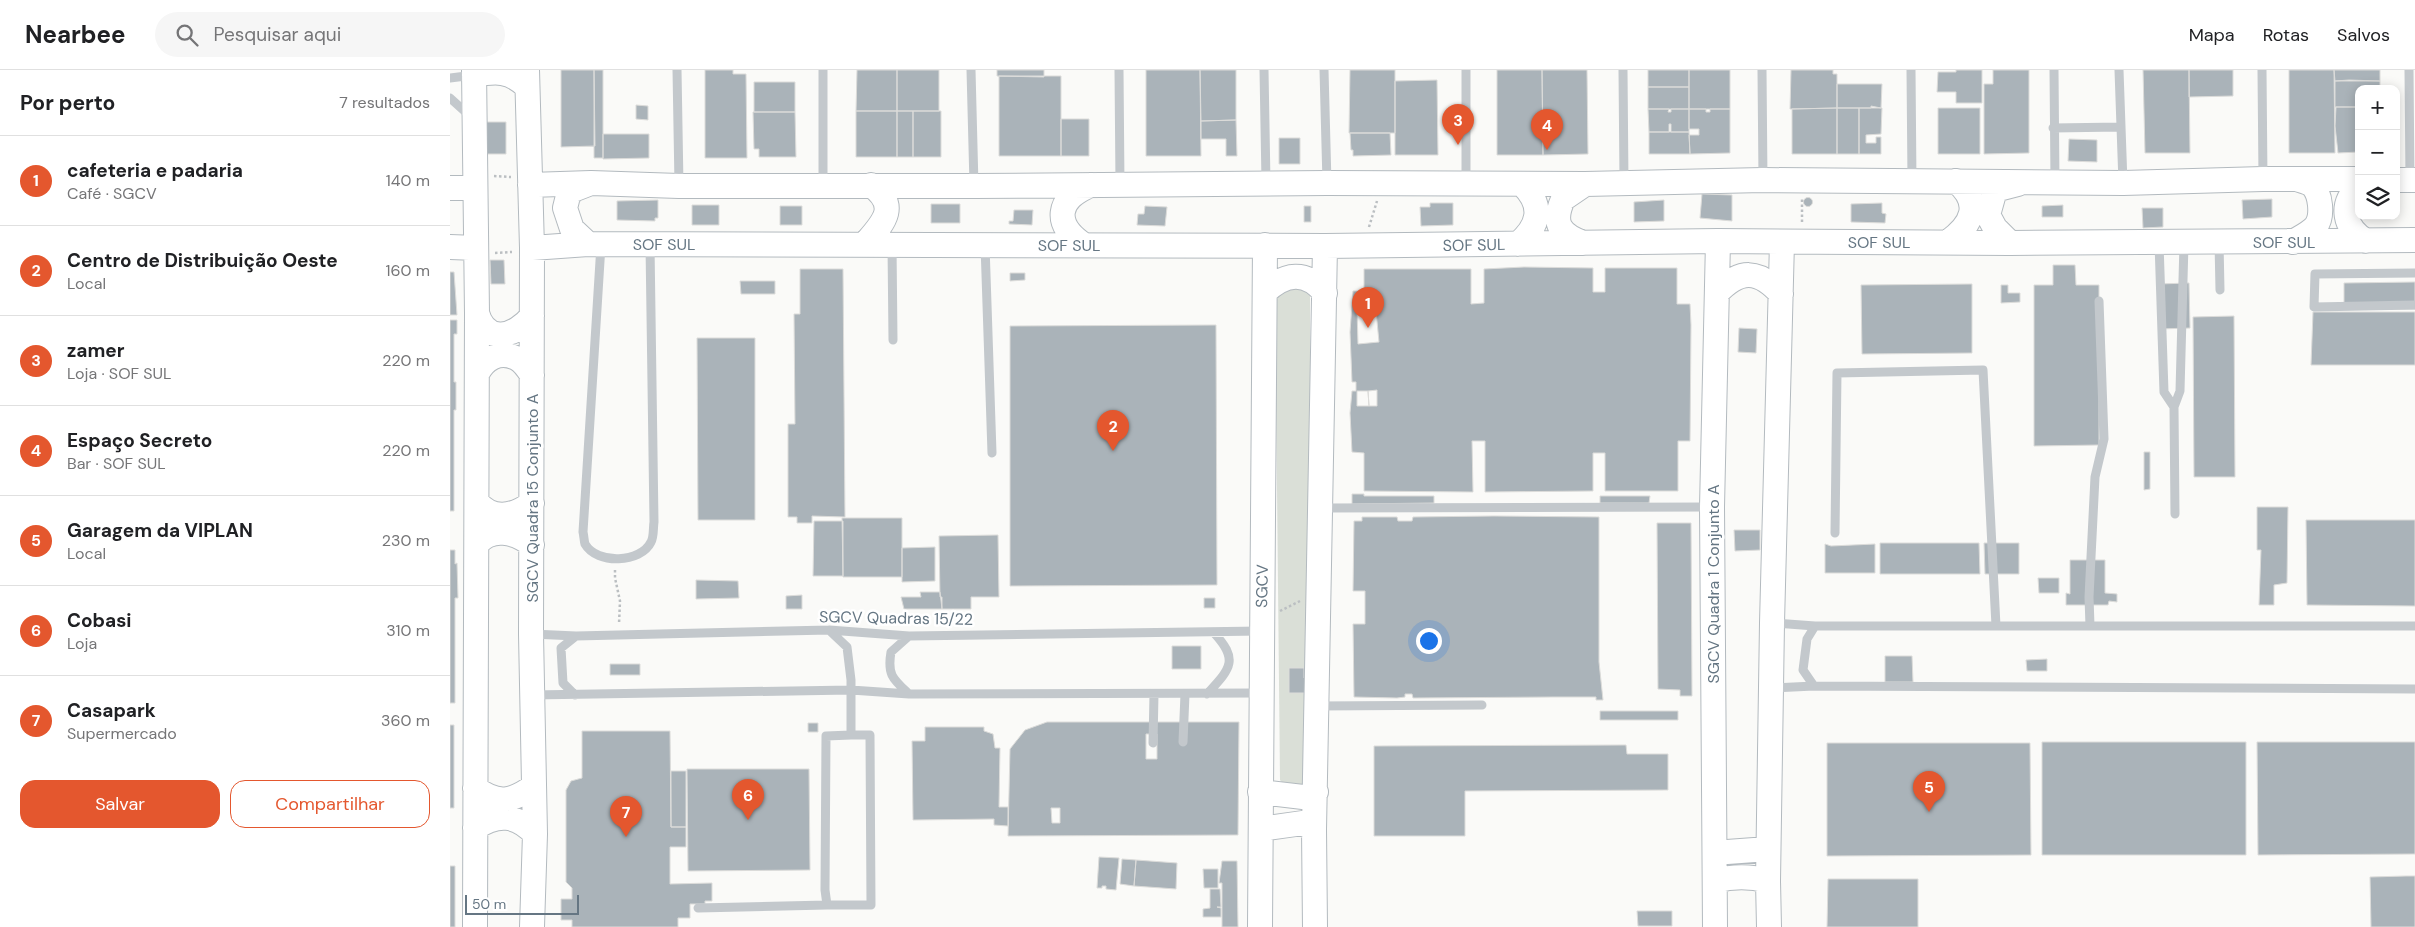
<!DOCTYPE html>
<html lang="pt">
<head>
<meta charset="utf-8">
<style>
	body { margin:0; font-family:"DM Sans",sans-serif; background:#f6f6f6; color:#202124 }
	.controls { position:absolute; right:15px; top:15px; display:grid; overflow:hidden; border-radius:10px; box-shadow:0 2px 12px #0003 }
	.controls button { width:45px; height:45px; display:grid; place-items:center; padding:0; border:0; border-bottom:1px solid #e0e0e0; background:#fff; color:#202124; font:25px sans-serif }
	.scale { position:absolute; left:15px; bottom:12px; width:114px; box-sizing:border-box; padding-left:5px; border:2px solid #657683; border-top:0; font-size:14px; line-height:18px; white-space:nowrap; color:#657683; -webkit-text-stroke:4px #fff; paint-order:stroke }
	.you { position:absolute; left:978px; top:570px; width:18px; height:18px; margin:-12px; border:4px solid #fff; border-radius:50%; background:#1a73e8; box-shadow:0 0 0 8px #1a73e833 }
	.badge { display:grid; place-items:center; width:32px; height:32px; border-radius:50%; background:#e4572e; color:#fff; font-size:16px; font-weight:700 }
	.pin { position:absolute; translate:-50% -41px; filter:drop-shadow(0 1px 2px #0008) }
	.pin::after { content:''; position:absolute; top:26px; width:18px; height:15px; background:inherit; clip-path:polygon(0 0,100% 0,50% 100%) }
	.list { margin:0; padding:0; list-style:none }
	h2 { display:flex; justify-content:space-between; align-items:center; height:65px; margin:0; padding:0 20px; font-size:21px }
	h2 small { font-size:16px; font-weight:400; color:#757577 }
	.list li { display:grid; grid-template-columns:32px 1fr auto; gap:15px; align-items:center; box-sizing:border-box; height:90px; padding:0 20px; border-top:1px solid #e0e0e0 }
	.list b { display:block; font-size:19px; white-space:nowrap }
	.list p { margin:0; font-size:16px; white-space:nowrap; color:#757577 }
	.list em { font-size:16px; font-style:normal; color:#757577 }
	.actions { display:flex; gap:10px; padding:15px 20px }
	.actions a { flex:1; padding:11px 0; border:1px solid #e4572e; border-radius:15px; text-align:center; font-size:18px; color:#e4572e }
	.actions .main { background:#e4572e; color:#fff }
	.icon { flex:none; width:28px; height:28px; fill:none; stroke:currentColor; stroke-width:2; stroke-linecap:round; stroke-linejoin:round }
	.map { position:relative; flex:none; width:1965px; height:857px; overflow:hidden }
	header { display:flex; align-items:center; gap:30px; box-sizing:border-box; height:70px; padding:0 25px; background:#fff; border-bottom:1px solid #e0e0e0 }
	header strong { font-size:24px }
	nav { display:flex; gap:28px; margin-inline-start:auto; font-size:18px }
	.search { width:350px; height:45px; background:#f6f6f6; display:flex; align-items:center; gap:12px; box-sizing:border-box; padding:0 18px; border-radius:28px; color:#757577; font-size:19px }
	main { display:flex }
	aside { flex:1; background:#fff }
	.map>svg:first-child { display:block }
	.green { fill:#dadfd7 }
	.building { fill:#aab3b9; stroke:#dcdcda; fill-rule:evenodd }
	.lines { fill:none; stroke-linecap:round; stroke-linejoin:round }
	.secondary-casing { stroke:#b3babf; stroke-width:26 }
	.path { stroke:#bbbfc2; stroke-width:2.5; stroke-dasharray:2.5 2.5; stroke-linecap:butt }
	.lane { stroke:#c3c8cc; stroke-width:9 }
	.secondary { stroke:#fff; stroke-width:24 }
	.labels { text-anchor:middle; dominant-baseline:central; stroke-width:5; stroke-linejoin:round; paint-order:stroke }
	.street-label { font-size:16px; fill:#657683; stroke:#fff }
</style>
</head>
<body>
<header>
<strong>Nearbee</strong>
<div class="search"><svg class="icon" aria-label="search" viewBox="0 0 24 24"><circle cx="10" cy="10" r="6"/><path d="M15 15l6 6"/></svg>Pesquisar aqui</div>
<nav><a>Mapa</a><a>Rotas</a><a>Salvos</a></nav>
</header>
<main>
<aside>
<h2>Por perto<small>7 resultados</small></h2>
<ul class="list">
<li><span class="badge">1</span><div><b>cafeteria e padaria</b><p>Café · SGCV</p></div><em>140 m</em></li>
<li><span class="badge">2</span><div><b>Centro de Distribuição Oeste</b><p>Local</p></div><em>160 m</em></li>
<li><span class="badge">3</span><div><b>zamer</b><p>Loja · SOF SUL</p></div><em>220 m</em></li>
<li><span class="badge">4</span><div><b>Espaço Secreto</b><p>Bar · SOF SUL</p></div><em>220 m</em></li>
<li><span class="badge">5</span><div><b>Garagem da VIPLAN</b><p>Local</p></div><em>230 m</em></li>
<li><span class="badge">6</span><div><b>Cobasi</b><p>Loja</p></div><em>310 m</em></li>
<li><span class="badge">7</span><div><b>Casapark</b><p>Supermercado</p></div><em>360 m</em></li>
</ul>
<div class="actions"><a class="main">Salvar</a><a>Compartilhar</a></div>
</aside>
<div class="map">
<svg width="1965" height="857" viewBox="0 0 1965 857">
	<rect width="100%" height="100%" fill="#fafaf8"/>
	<path class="green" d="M845,212L860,224V717L835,716L830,710L825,223Z"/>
	<path class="building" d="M111,0H144L145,76L111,77Z
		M144,0H153V88H144Z
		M255,0H283V4H296L297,88H255Z
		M407,0H447V41H406Z
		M447,0H489V41H447Z
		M547,0H594V7L547,6Z
		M696,0H750L751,86H696Z
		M750,0H786V50L751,51Z
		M900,0H945V63H899Z
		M1047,0H1092L1093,85H1047Z
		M1092,0H1137L1138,84L1093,85Z
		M1198,0H1239V17H1198Z
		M1239,0H1280V39H1239Z
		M1341,0H1383V4H1387V38L1340,39Z
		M1506,0H1532V33H1506V22H1487L1488,2H1506Z
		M1543,0H1579V83L1534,84V14H1543Z
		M1693,0H1739L1740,83H1695Z
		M1739,0H1783V26L1739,27Z
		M1839,0H1884L1885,83H1839Z
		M1884,0H1930V11H1885Z
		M549,6H611V86H549Z
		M987,10L988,85H945V11Z
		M1899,10L1930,11V19H1909V37H1885V11Z
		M304,12H345V42H304Z
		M1387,14H1432L1431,38L1421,36V38H1387Z
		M1198,17H1239V39H1198Z
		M186,35L198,36V50L186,49Z
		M1886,37H1909V82L1888,83L1885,56Z
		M1387,38V84H1342V39Z
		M1387,38H1409V84H1387Z
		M1409,38H1432L1431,64L1416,65V73H1426V67H1431V84H1409Z
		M1488,38H1530V84H1488Z
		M1198,39H1219L1218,42H1221V39H1239V62H1221V54H1219V62H1199Z
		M1239,39H1256V42H1260V39H1280V83L1240,84L1239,65H1249V59H1239Z
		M406,41H447V87H406Z
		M447,41H463V87H447Z
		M463,41H491V87H463Z
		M303,42H345L346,87H309V79H304Z
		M611,49H639V86H611Z
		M786,50L787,86H776V69H751V51Z
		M31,52H56V84H31Z
		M1199,62H1239L1240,84H1199Z
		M900,63H940L941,85L903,86V80H901Z
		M153,64H199V88L153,89Z
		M829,68H850V94H829Z
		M1619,69L1647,70V92L1618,91Z
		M1252,124L1282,125V151L1250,148Z
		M1353.5 132a4.5 4.5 0 1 1 9 0a4.5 4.5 0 1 1-9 0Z
		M1822,129V147L1793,149L1792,130Z
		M208,130V148H205V151L167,150V131Z
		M1214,130V151L1184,152V132Z
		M980,133H1003V155L971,156L970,137H980Z
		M1432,133V143L1436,144L1435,153L1401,152V134Z
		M481,134H510V153H481Z
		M242,135H269V155H242Z
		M1613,135V147H1592V136Z
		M330,136H352V155H330Z
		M695,136L717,137L715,156L687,155L688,144H694Z
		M854,136H861V152H854Z
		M1692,138H1713V157L1693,158Z
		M564,140H583L582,155L559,154V151H563Z
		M40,190H54L55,214H41Z
		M1603,195H1625L1626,215H1649V375L1584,376V215H1603Z
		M1074,197L1143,198V222H1155V198H1227V234H1240L1241,255L1240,371H1228V421H1155V383H1143V421L1035,422V371H1022L1023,422L914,421V383L902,382L900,343L902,321H906V312H902L900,262L903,221H914V199H1021V234L1034,233V199Z
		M350,199H393L395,447L362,446V453H347V447H338V354H345L344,244H350Z
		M0,202H4L7,245H0Z
		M560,203H575V210L560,211Z
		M290,211H325V224H291Z
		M1965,212V239H1894V213Z
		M1739,213L1740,258L1709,259L1708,214Z
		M1522,214V283L1412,284L1411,215Z
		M1551,215H1558V223H1570V232L1551,233Z
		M907,239L926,241L929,272L908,274Z
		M1863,242H1965V295H1861Z
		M1784,246L1785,407H1744L1743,247Z
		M0,250H7V264H4V312H6V340H4V441H0Z
		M766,255L767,515L560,516V256Z
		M1289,258L1307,259L1306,283L1288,282Z
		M247,268H305V450H248Z
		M927,320V336H919L918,321Z
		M907,321H918L919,336H907Z
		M1694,382H1700V419L1694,420Z
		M902,424H914V426H984V433L902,434Z
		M1150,426H1200L1199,433H1150Z
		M1807,437H1838L1837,513L1824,515V535H1809L1811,480H1807Z
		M1044,446L1149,447V592L1153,630H1146V627H1103L963,628L962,624H955V627L947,628L904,627L903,554H915V521H903L904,451H912V447H947L948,451H962L963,447Z
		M392,448H452V507H393Z
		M1856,450H1965V536L1857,535Z
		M364,451H393V506H363Z
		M1207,453H1241L1242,626H1230V620L1208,619Z
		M1284,460H1310V480L1285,481Z
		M548,465L549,527H521V539H492V527H490L489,466Z
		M1430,473H1529L1530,504H1430Z
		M1534,473H1569V504H1535Z
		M1375,474L1381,476L1425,474V503H1375Z
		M485,477V511L452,512V478Z
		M0,480H5V494L7,493L8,528H5V633H0Z
		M1620,490H1655V523L1667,524V532L1659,531L1658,535H1616V523L1620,524Z
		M1588,508H1609V523H1589Z
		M246,510L288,511L289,528L246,529Z
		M470,522H490L492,539H454L451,527H471Z
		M352,525V539H336V526Z
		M754,528H765V538H754Z
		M722,576H751V599H722Z
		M1435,586H1462L1463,612H1435Z
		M1597,589V601H1577L1576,590Z
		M160,594H190V605H160Z
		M839,598H854V608H864L863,623H839Z
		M1150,641H1228V650H1150Z
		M597,652H789L788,765L558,766L560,679L575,660ZM696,664H707V689H696ZM601,738H610V753H602Z
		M358,653H368V662H358Z
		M0,655H4V738H0Z
		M475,657H534V661L543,664L545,678H550L549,737H558V756L544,755V749L463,750L462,671H475Z
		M132,661H220L221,757H236V777H220V814L262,813V831H255V834H240V848H228V857H122V850H111V829H122V818L116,812V720L121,711L132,708Z
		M1592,672H1796V785H1592Z
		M1807,672H1965V784L1808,785Z
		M1377,673H1580L1581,785L1377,786Z
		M1176,675L1177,684H1218V720L1015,721V766H924V676Z
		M237,699H359L360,800L238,801Z
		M221,701H236V757H221Z
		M649,787L669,788L666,820L656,819V816H652V818H647Z
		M672,789L686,790L684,816L670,814Z
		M686,790L727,793L726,819L684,816Z
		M772,791H787L788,857H772V813H769Z
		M0,796H5V857H0Z
		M753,799H768V818H754Z
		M1956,806H1965V857H1921L1920,807Z
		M1378,809H1468V857H1377Z
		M760,819H770L771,837H767L771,838V847H753V839L760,838Z
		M1187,841H1222V856H1188Z"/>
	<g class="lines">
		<defs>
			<path id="secondary" d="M24,0L27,243L25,857
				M77,0L82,178L81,564L85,764L82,857
				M24,5C46,1 60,0 77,17
				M1946,110H1965
				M80,115L141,113L229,116H524L877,113L1135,114L1313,110L1673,113L1813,109H1909
				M1909,116C1889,135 1894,158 1916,171
				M0,118H25
				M1498,172C1523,154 1532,133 1506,111
				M1843,172C1851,167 1860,163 1866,156C1873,146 1871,124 1862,115C1858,112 1852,111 1847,109
				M1133,173C1110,164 1102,154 1113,129L1135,114
				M1560,173L1545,158L1538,145L1545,120L1568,114
				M138,174L122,159L115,138L118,126L123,120L141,113
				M1068,174C1089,156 1094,136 1073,115
				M414,175C432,154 451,137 421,115
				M634,175C603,154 606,129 641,115
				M0,177L26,178
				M82,178L138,174L875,176L1268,171L1560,173L1965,170
				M815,222C835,203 856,200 875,223
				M1267,223C1290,199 1308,199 1331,224
				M27,243C36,275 65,267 82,246
				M27,304C34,289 49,280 66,288C73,291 78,299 82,305
				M27,432C42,451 64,446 82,433
				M27,474C41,456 66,462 82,475
				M25,718C48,735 62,732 84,716
				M810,722L853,727L866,722
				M25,758C48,743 66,744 85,764
				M811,759L853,753L864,760
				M1265,780L1277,782L1318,779
				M1265,811C1283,806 1300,806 1318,811
				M810,857L815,175
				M865,857L864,760L875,176
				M1265,857L1262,437L1268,171
				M1319,857L1318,811L1322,553L1332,172"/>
		</defs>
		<use href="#secondary" class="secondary-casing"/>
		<path class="path" d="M44,106L61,107
			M1352,152V128
			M919,157L927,131
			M45,183L62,182
			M165,500V508L170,531L169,554
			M830,541L850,531"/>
		<path class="lane" d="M227,0L229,115
			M373,0V115
			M521,0L524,115
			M669,0L670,114
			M814,0L816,112
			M874,0L877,113
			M1016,0V112
			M1173,0L1174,112
			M1312,0L1313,110
			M1461,0L1462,111
			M1604,0L1605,112
			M1669,0L1673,113
			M1812,0L1813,109
			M1959,0L1960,110
			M0,8L24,5
			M0,28L20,46
			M1603,58L1670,57
			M1769,172L1770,220
			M1709,173L1714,322L1724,337
			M151,175L133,462C134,466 134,471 135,474C147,495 191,493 201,472C204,467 203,458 204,452L200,175
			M442,175L443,270
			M535,175L542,383
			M1965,203L1865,204L1864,237L1965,235
			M872,438L1261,437
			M1725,444L1724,337L1730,321L1734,173
			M1385,463L1387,303L1533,300L1546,556
			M1323,553L1365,556H1965
			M1640,556L1639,527L1645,407L1654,369L1649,231
			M379,560L397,577L401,610V665
			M82,564L126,566L379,560L459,566L811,561
			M1364,616L1353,600L1357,569L1365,556
			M1323,618L1364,616L1965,619
			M459,624C443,609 437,605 441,582L459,566
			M757,624C780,599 790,590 763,562
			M82,625L401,620L459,624L811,623
			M125,625L113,613L111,578L126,566
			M867,636L1032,635
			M401,665H420L421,835H377L375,820L376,666Z
			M733,672L735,624
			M703,673L704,624
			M248,838L377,835"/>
		<use href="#secondary" class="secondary"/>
	</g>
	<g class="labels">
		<g class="street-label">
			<text x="1429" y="172">SOF SUL</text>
			<text x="1834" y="172">SOF SUL</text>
			<text x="214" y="174">SOF SUL</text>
			<text x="619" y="175">SOF SUL</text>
			<text transform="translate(1024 175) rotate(-1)">SOF SUL</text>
			<text transform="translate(82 428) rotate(-90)">SGCV Quadra 15 Conjunto A</text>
			<text transform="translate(1263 514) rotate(-90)">SGCV Quadra 1 Conjunto A</text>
			<text transform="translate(812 516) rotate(-89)">SGCV</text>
			<text transform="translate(446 548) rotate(1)">SGCV Quadras 15/22</text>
		</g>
	</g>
</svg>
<div class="controls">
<button>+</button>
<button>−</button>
<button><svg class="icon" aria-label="layers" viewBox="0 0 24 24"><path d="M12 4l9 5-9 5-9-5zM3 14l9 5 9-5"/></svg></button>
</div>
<div class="scale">50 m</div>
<div class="you"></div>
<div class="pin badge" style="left:918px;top:258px">1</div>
<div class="pin badge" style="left:663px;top:381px">2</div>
<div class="pin badge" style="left:1008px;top:75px">3</div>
<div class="pin badge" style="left:1097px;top:80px">4</div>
<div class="pin badge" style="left:1479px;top:742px">5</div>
<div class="pin badge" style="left:298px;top:750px">6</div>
<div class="pin badge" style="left:176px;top:767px">7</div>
</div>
</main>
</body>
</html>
